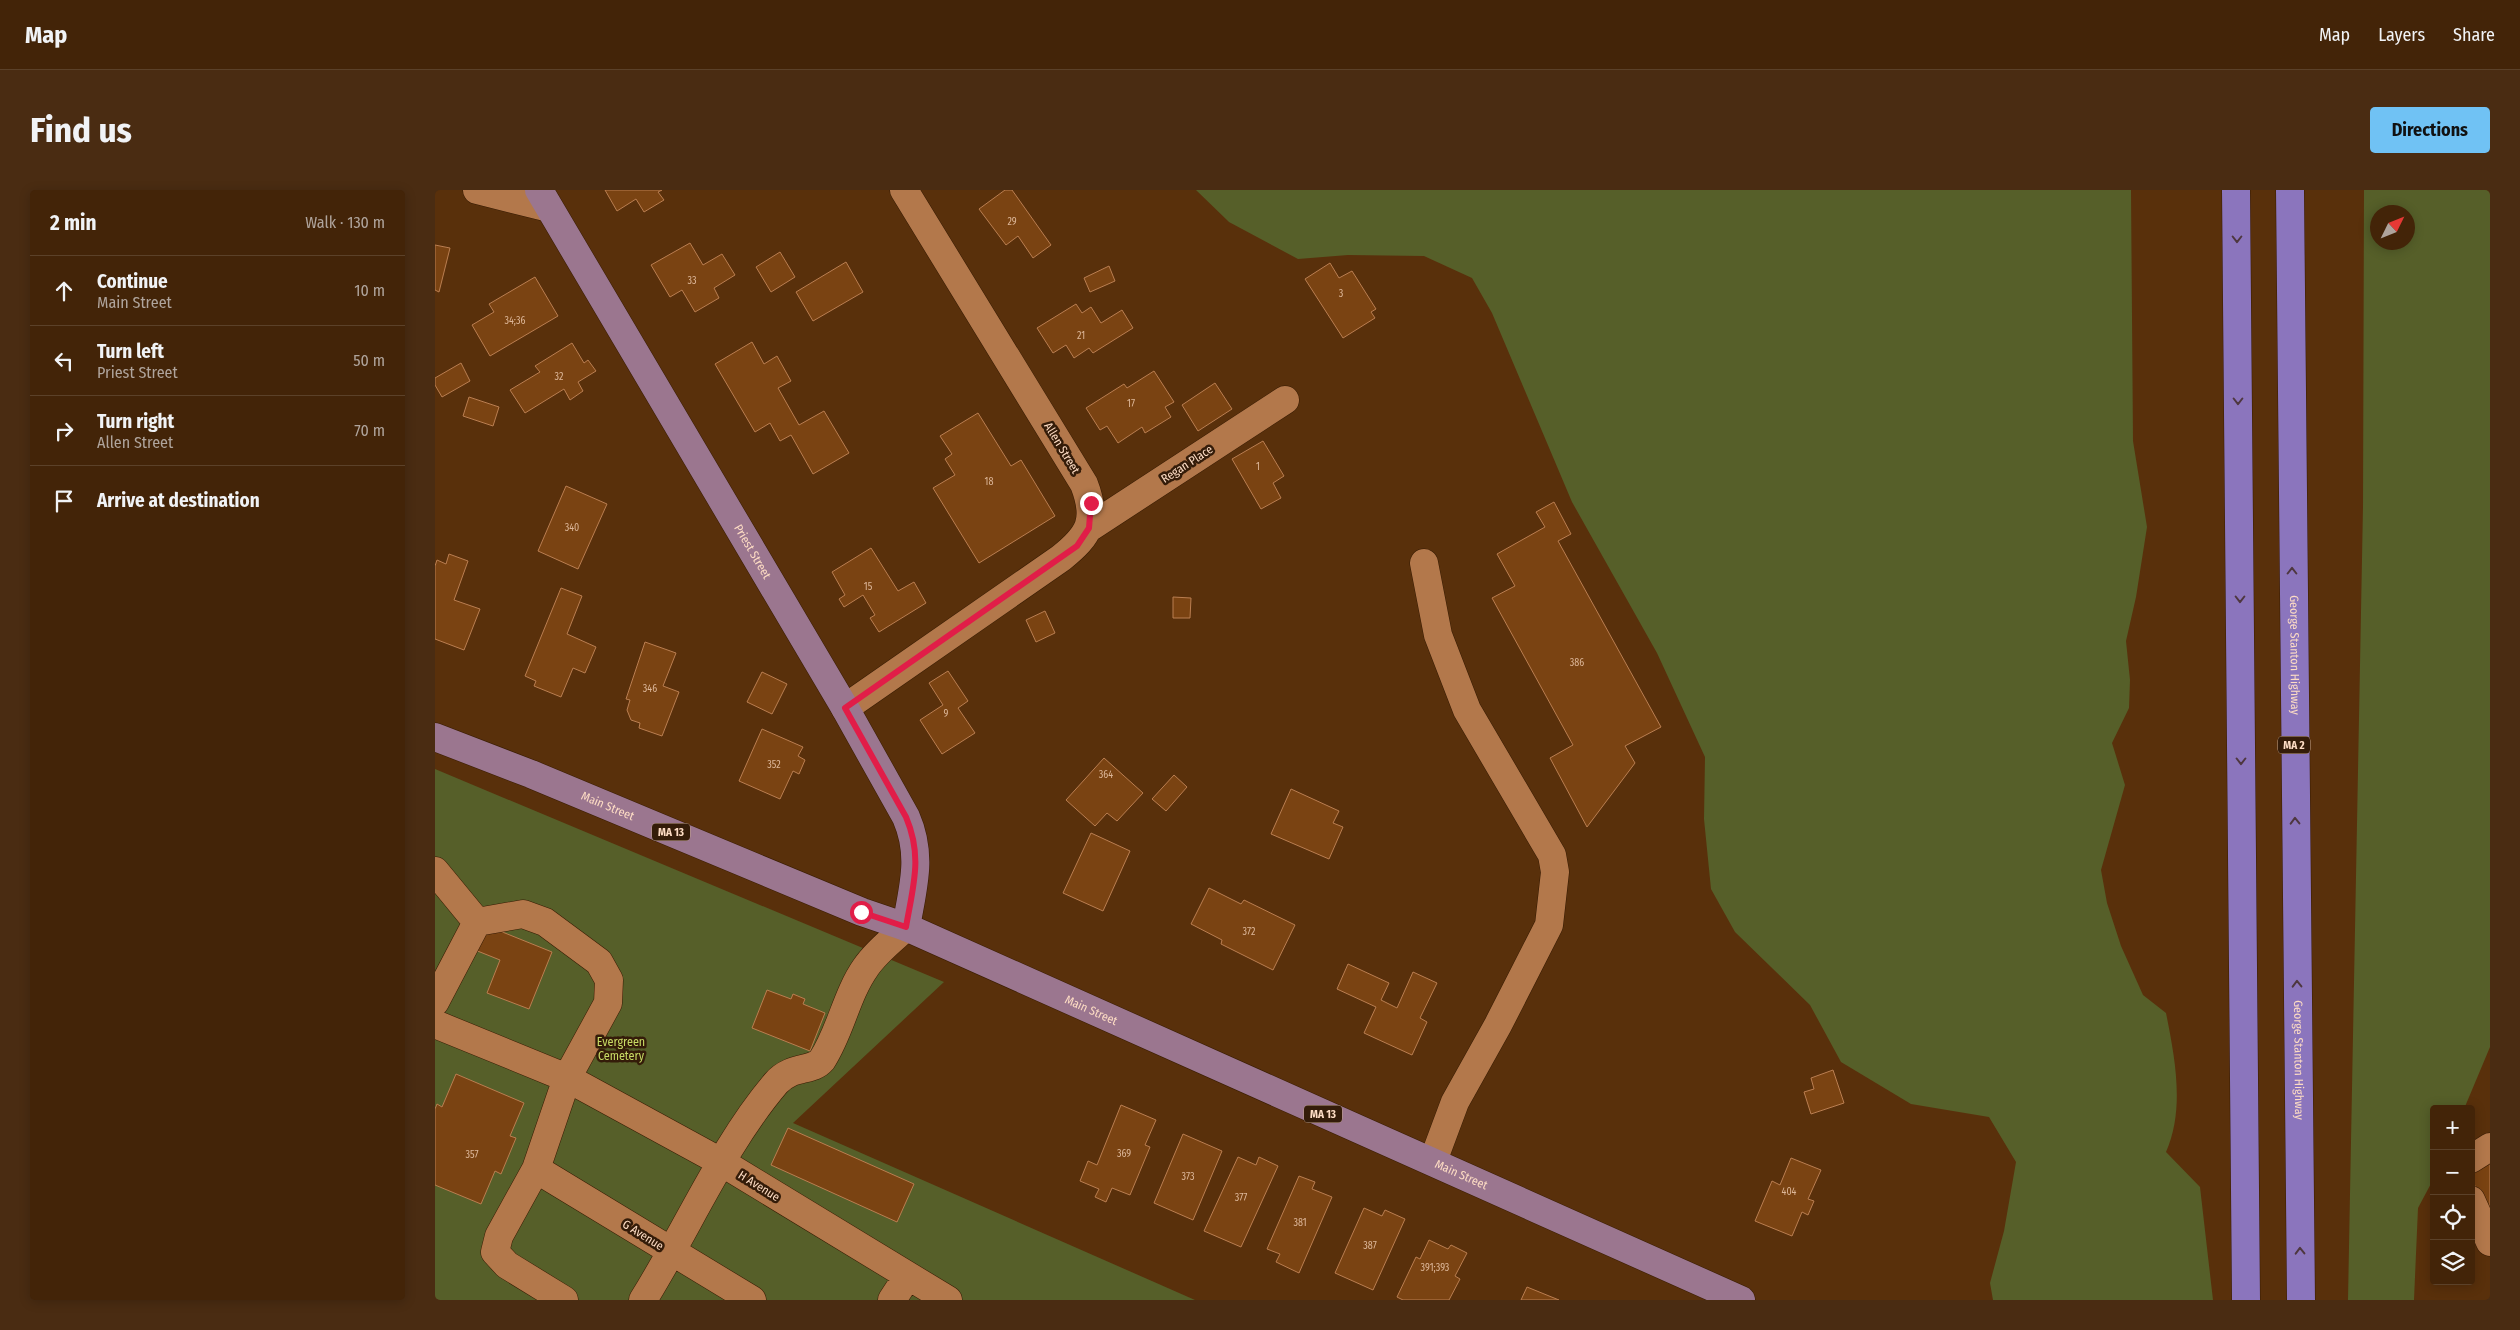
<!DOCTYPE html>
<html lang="en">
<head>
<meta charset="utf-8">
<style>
	body { margin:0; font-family:"Fira Sans Condensed",sans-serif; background:#4a2c12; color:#f1f3f6 }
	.controls { position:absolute; right:15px; bottom:15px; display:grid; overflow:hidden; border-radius:5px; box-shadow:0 2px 12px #0003 }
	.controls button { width:45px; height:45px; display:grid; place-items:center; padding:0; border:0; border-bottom:1px solid #5b4129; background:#432408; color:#f1f3f6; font:25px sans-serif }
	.compass { position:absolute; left:1935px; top:15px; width:45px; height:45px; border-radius:50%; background:#432408; box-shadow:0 2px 12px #0003; rotate:47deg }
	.stop { position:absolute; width:15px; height:15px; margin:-11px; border:4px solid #e11d48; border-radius:50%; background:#fff }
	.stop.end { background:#e11d48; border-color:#fff; box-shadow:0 1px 5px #0008 }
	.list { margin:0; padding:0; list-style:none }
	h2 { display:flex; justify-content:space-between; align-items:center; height:65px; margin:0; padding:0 20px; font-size:21px }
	h2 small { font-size:16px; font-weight:400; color:#afa49c }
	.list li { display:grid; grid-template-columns:32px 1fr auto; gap:15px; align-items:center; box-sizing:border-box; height:70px; padding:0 20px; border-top:1px solid #5b4129 }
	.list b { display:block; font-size:19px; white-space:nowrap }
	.list p { margin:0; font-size:16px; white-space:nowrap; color:#afa49c }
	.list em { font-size:16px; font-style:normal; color:#afa49c }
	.icon { flex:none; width:28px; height:28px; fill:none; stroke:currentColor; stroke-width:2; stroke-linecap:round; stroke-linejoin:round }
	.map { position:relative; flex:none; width:2055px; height:1110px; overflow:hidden; border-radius:5px }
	header { display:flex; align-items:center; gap:30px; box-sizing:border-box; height:70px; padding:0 25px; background:#432408; border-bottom:1px solid #5b4129 }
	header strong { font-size:24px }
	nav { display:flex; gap:28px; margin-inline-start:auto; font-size:18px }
	.intro { display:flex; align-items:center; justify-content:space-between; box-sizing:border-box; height:120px; padding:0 30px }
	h1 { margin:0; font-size:35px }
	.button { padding:12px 22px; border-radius:5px; background:#70c2f4; color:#111; font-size:18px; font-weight:700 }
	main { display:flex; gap:30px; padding:0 30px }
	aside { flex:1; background:#432408; border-radius:5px; box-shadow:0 2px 12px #0003 }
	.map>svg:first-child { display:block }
	.green { fill:#565f29; fill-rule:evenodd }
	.building { fill:#7a4312; stroke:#ba7e51 }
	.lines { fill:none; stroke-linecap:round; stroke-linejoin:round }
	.minor-casing { stroke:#371b03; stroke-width:29 }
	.major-casing { stroke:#371b03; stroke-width:29 }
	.highway-casing { stroke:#371b03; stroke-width:29 }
	.minor { stroke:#b3784b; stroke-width:28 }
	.major { stroke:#9b768f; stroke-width:28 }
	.highway { stroke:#8b75bd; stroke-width:28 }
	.oneway { stroke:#4e373f }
	.route { stroke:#e11d48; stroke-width:6 }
	.labels { text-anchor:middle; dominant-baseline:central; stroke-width:5; stroke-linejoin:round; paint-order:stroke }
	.number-label { font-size:10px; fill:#dcb698 }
	.shield { fill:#341c09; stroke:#c1a28c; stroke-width:1 }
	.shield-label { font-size:11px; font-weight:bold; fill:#fddcc4 }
	.street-label { font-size:12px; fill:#fddcc4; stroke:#341c09 }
	.park-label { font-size:12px; fill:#c7da64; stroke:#341c09 }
</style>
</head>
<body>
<header>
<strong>Map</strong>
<nav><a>Map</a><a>Layers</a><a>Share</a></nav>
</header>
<div class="intro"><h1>Find us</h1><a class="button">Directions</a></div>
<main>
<aside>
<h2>2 min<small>Walk · 130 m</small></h2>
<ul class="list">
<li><svg class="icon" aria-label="ahead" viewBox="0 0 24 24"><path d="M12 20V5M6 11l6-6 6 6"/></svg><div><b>Continue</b><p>Main Street</p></div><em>10 m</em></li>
<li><svg class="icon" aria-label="left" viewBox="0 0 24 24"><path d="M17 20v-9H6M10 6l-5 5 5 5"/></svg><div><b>Turn left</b><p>Priest Street</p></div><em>50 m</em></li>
<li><svg class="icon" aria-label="right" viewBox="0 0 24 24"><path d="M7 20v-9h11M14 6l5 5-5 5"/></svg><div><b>Turn right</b><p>Allen Street</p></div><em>70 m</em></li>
<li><svg class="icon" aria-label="arrive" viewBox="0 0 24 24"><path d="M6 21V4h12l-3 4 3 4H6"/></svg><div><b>Arrive at destination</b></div></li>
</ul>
</aside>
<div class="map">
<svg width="2055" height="1110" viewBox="0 0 2055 1110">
	<rect width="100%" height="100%" fill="#59300b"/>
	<path class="green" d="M761,0H1696L1698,251L1712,337L1701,407L1691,451L1695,490L1694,518L1677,553L1690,595L1666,680L1672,713L1686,756L1708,805L1731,823C1740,868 1750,919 1731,962L1765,997L1778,1110H1558L1555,1093L1569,1041L1581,972L1554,927L1476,914L1406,872L1375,815L1300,742L1276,699L1269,629L1270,567L1222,463L1137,312L1057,123L1037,88L989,66L913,65L863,69L794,32Z
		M1929,0H2055V857L2029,919H1999V988L1983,1018L1979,1110H1913L1928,316ZM1972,22V52H1942V22Z
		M0,579L509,792L358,933L760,1110H0Z"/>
	<path class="building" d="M170,0H227L223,2L229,10L209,22L201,9L182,21Z
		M570,0H577L616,55L598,68L583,46L571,55L544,19Z
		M255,53L268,75L287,64L300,85L279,98L284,108L260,122L247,100L235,107L216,75Z
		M0,55L15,58L4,102L0,100Z
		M345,62L360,87L336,102L321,77Z
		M411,72L428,102L378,131L361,102Z
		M895,73L904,88L917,81L941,119L936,122L940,128L908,148L870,89Z
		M674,76L680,91L655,102L649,88Z
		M100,87L123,126L55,166L37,135L59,122L54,114Z
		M641,114L647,123L656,117L666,133L687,120L698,138L658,163L654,158L639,168L631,155L618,163L602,138Z
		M317,152L329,174L342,166L356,191L343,198L364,235L389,221L414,263L378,284L356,245L345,251L335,233L320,242L280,174Z
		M137,153L149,173L153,170L161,181L143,192L148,201L135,210L129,199L90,223L75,200L105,182L100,176Z
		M26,173L35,191L7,207L0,195V188Z
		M719,181L739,212L730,217L736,227L710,243L707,237L683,253L672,236L665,240L651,218L689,194L692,198Z
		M780,193L797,219L763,241L747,215Z
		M34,207L64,217L58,236L28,226Z
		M543,223L576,276L586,270L620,326L544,373L498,298L520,285L510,269L517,264L505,246Z
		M828,251L849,286L838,293L846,308L826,319L797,269Z
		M131,296L172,314L143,379L103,361Z
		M1119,312L1136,344L1123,351L1226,537L1190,556L1200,573L1152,637L1115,568L1138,555L1057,408L1080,396L1062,364L1110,337L1101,322Z
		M436,358L463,401L479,392L491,413L444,442L435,428L440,425L428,405L409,417L404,409L410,405L397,382Z
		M14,364L33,371L19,410L45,419L29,460L0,449V376L2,370L11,374Z
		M126,398L147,406L132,444L161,457L150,483L138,478L126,507L99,496L101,491L90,486Z
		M738,407L756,408L755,428H738Z
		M610,421L620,443L601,452L591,430Z
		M210,452L241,463L228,496L244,502L227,546L204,538L205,533L196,530L192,520L195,510L191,509Z
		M513,481L533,511L523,518L540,543L507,564L485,530L508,515L494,493Z
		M327,482L352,494L337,524L312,512Z
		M327,539L368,557L363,566L370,570L364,584L358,581L345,609L304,591Z
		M669,568L708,603L682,631L672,623L660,636L631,610Z
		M739,585L752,597L731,621L717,609Z
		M856,599L904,621L898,633L908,637L894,669L836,644Z
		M656,643L695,661L668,721L628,703Z
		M774,698L806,714L809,710L860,735L838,780L786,754L787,750L756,734Z
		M50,735L117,762L94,819L52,803L65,770L40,760Z
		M913,774L954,793L946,810L962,818L978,782L1002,793L985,828L992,832L977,865L929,843L941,817L902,799Z
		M332,800L356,809L358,804L370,809L368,814L390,823L375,861L317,838Z
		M1398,880L1409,913L1376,924L1369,902L1379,899L1376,888Z
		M21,884L89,913L75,946L81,948L66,984L60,981L46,1014L0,995V919L2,914L7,917Z
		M686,915L721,930L710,955L715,957L695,1005L677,998L671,1012L660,1007L664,999L645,991L653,971L662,975Z
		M353,938L479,994L462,1032L336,975Z
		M748,944L787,961L758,1030L719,1013Z
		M803,967L821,975L824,967L843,976L806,1057L769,1041Z
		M2055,967V1026L2036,988V977Z
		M1356,968L1386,980L1373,1009L1379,1011L1373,1025L1367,1022L1357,1046L1320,1031L1337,991L1345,995Z
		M864,986L880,992L877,999L897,1007L864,1083L841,1072L845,1064L832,1059Z
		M929,1018L947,1026L950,1020L970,1029L938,1100L900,1083Z
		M994,1050L1013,1059L1016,1055L1032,1063L1020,1086L1025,1089L1014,1110H968L962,1107L981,1067L985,1069Z
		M1092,1097L1124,1110H1086Z"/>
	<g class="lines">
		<defs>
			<path id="minor" d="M42,0L114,18
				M654,338L850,210
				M989,373L1003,445L1032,520L1117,665L1120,682L1114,735L1063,835L1020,912L998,971
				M410,518L626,368C655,345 663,330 649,294L469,0
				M0,681L42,732
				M0,812L42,732
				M0,834L132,888L173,813L174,790L164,772L110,732L88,724L42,732
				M2036,969L2055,957
				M101,979L317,1110
				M2036,1010L2055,1052
				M129,1110L72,1075L60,1062L64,1046L101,979L132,888L286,972L513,1110
				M208,1110C252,1040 288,955 341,893C357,875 377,882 387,870C406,841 411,805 431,777C441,762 458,749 471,737
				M457,1110L472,1087"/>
			<g id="major">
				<path id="s1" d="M104,0L410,518L471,627C488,666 478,697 471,737"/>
				<path id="s2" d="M0,547L96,584L427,722L471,737C749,863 1028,984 1306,1110"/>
			</g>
			<g id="highway">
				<path d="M1801,0L1811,1110"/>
				<path id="s3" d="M1855,0L1866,1110"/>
			</g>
		</defs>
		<use href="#minor" class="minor-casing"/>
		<use href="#major" class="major-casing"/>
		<use href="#highway" class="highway-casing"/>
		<use href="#minor" class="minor"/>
		<use href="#major" class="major"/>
		<use href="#highway" class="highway"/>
	</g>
	<defs><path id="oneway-chevron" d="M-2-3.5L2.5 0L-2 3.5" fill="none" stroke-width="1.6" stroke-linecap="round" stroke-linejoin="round" transform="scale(1.25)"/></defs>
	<g class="oneway">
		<use href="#oneway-chevron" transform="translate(1802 49) rotate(90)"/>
		<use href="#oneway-chevron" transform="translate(1803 211) rotate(90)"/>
		<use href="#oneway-chevron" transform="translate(1857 381) rotate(-90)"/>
		<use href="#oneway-chevron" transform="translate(1805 409) rotate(90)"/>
		<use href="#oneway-chevron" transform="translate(1806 571) rotate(90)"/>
		<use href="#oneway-chevron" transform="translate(1860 631) rotate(-91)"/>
		<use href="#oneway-chevron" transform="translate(1862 794) rotate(-91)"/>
		<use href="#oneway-chevron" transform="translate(1865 1061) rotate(-91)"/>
	</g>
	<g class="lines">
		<path class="route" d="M426,722L471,737C478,696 488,667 471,627L410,518L642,356L654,338L656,313"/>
	</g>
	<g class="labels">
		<g class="number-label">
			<text x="577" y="32">29</text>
			<text x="257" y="91">33</text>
			<text x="906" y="104">3</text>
			<text x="80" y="131">34;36</text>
			<text x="646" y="146">21</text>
			<text x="124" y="187">32</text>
			<text x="696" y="214">17</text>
			<text x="823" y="277">1</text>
			<text x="554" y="292">18</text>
			<text x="137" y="338">340</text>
			<text x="433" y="397">15</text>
			<text x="1142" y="473">386</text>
			<text x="215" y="499">346</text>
			<text x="511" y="524">9</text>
			<text x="339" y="575">352</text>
			<text x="671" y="585">364</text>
			<text x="814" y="742">372</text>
			<text x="689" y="964">369</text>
			<text x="37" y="965">357</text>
			<text x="753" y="987">373</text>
			<text x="1354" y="1002">404</text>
			<text x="806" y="1008">377</text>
			<text x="865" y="1033">381</text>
			<text x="935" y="1056">387</text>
			<text x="1000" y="1078">391;393</text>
		</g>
		<g class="shield">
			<rect x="1843" y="546.5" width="32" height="17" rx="4"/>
			<rect x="217" y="633.5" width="38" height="17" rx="4"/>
			<rect x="869" y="915.5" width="38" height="17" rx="4"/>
		</g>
		<g class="shield-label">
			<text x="1859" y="555">MA 2</text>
			<text x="236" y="642">MA 13</text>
			<text x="888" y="924">MA 13</text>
		</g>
		<g class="street-label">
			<text transform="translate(627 258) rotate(59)">Allen Street</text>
			<text transform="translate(752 274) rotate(-33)">Regan Place</text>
			<text stroke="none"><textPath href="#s1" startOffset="420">Priest Street</textPath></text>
			<text stroke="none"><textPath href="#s3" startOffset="465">George Stanton Highway</textPath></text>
			<text stroke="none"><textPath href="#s2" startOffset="186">Main Street</textPath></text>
			<text stroke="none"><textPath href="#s2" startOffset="711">Main Street</textPath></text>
			<text stroke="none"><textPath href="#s3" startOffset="870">George Stanton Highway</textPath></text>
			<text stroke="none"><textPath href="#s2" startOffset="1116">Main Street</textPath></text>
			<text transform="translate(324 996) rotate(32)">H Avenue</text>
			<text transform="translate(208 1045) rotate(32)">G Avenue</text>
		</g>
		<g class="park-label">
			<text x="186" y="852">Evergreen<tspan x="186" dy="14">Cemetery</tspan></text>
		</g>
	</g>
</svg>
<div class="controls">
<button>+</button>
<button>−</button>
<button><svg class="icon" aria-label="locate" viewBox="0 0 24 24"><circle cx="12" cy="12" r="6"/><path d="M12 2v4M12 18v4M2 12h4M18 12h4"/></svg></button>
<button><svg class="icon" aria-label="layers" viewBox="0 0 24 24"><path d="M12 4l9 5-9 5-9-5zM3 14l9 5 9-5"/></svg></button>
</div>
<svg class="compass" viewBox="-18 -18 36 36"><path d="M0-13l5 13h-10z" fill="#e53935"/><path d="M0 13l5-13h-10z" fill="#afa49c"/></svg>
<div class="stop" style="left:426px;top:722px"></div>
<div class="stop end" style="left:656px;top:313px"></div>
</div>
</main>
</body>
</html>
